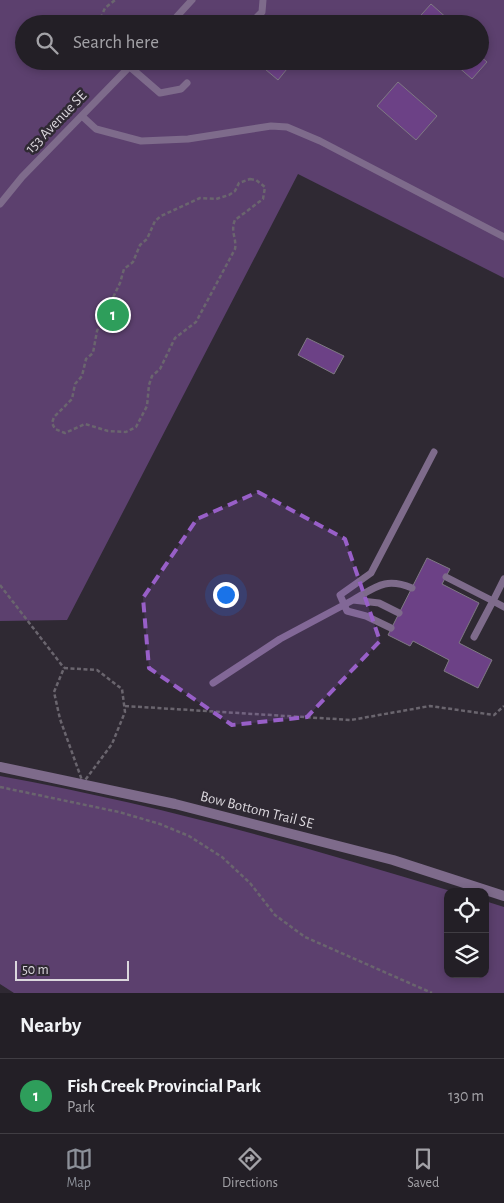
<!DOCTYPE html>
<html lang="en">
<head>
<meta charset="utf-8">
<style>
	body { margin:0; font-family:"Alegreya Sans",sans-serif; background:#2f2c32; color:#f1f3f6 }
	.controls { position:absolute; right:15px; bottom:15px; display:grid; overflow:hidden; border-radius:10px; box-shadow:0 2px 8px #0003 }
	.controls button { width:45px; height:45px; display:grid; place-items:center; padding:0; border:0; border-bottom:1px solid #403d43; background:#231f26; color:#f1f3f6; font:25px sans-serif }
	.scale { position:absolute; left:15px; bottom:12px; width:114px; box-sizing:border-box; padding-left:5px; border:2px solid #dbd7dd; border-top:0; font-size:14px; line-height:18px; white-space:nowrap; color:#dbd7dd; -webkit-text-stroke:4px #2f2933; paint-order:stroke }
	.you { position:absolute; left:225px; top:594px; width:18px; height:18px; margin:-12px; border:4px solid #fff; border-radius:50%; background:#1a73e8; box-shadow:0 0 0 8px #1a73e833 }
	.badge { display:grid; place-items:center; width:32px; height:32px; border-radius:50%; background:#8c9099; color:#fff; font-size:16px; font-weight:700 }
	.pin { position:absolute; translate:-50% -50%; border:2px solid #fff; box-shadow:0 1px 5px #0006 }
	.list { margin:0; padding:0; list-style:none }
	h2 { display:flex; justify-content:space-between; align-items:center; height:65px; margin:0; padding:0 20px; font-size:21px }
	h2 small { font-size:16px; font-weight:400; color:#a3a2a7 }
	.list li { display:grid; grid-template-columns:32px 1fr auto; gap:15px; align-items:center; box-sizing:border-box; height:75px; padding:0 20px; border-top:1px solid #403d43 }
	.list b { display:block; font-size:19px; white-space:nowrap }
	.list p { margin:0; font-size:16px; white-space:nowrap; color:#a3a2a7 }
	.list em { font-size:16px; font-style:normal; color:#a3a2a7 }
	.icon { flex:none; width:28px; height:28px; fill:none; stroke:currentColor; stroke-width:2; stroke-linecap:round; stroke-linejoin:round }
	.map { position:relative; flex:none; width:504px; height:993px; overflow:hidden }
	.search { position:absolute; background:#231f26; box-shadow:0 2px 8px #0003; left:15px; right:15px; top:15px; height:55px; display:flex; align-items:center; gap:12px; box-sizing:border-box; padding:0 18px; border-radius:28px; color:#a3a2a7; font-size:19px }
	.sheet { height:140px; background:#231f26 }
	nav { display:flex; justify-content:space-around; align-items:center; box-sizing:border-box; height:70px; border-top:1px solid #403d43; background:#231f26; font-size:14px; color:#a3a2a7 }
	nav a { display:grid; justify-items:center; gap:2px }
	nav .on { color:#8c9099 }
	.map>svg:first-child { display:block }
	.green { fill:#5c406e; fill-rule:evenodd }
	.building { fill:#6c4186; stroke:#7f7984 }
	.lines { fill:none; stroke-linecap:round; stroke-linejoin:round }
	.path { stroke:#6a656e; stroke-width:2.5; stroke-dasharray:4 2.5; stroke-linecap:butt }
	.lane { stroke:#7e6b8b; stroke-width:7 }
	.street { stroke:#7e6b8b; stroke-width:10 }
	.marked { fill:#985fc8; fill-opacity:0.2; stroke:#985fc8; stroke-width:4; stroke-dasharray:10 6; stroke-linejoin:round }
	.labels { text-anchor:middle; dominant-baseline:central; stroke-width:5; stroke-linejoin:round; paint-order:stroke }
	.street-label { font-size:15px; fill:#dbd7dd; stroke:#2f2933 }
</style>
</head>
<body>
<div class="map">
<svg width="504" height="993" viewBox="0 0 504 993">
	<rect width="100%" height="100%" fill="#2f2933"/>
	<path class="green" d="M0,0H504V278L298,174L67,620L0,621ZM24,24H480V61H24Z
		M0,776C154,804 305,846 454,892H448V974H485V901L504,907V993H14L0,984Z"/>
	<path class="building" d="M431,4L449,20L446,24H413Z
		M480,56L487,62L472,79L456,65L460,61H480Z
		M262,61H288L291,64L278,80L259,64Z
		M398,82L437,116L416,140L377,106Z
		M307,338L344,356L334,374L298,355Z
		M427,558L450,569L442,584L479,603L459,643L492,660L478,688L444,671L449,660L413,641L410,646L388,635Z"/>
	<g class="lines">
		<path class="path" d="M98,24L105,8L115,0
			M250,179L256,180L265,187L263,199L235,220C230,231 237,239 235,249L196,322L175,338L160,369L152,376L149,385L147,406L136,427L126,432L108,431L85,424L65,433L55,429L52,423L54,417L72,399L75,384L82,376L86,359L93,353L97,331L120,283L124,269L133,262L140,245L147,239L155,221L161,216L200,198L216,199L229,195L235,191L239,183Z
			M0,585L64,668
			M64,668L97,670L122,689L125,712L112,744L83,783L60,719L54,692Z
			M125,706L351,720L430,706L494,715L504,706
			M0,787L119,812L160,824L189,836L222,857L250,883L275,915L305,937L432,993"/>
		<path class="lane" d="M254,20L262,12L263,0
			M170,24L192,0
			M130,67L160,93L181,89L187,83
			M83,117L96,129L141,141L188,139L271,126L287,127L320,141L504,237
			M0,204L22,177L135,61
			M446,577L493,601L474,637
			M504,579L493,601L504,607
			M353,600C376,587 385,577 412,588
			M391,628L366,616L347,611L340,595L371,573L434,452
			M213,683L280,639L353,600L379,603L399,613"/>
		<path class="street" d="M0,767L175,804L393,860L504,896"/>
	</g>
	<path class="marked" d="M258,492L345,539L380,641L307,717L232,725L149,668L143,598L197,519Z"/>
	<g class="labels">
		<g class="street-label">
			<text transform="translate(56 122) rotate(-46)">153 Avenue SE</text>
			<text transform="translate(257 810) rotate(14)">Bow Bottom Trail SE</text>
		</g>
	</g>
</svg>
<div class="controls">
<button><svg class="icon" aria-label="locate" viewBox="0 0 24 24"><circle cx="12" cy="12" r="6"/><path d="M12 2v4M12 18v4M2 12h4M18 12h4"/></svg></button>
<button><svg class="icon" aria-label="layers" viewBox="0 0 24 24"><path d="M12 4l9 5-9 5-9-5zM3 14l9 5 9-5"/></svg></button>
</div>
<div class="scale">50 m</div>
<div class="you"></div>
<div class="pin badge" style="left:113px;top:315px;background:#2e9e5b">1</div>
<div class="search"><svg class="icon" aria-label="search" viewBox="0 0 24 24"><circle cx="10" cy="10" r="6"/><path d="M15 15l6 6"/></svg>Search here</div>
</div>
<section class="sheet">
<h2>Nearby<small></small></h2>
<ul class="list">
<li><span class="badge" style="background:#2e9e5b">1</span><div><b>Fish Creek Provincial Park</b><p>Park</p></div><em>130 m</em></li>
</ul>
</section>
<nav>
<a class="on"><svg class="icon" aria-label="map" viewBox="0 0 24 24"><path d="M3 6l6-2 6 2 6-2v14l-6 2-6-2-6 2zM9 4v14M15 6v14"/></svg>Map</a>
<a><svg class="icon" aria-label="directions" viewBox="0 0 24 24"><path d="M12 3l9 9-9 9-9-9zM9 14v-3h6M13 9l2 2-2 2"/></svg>Directions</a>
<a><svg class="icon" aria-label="saved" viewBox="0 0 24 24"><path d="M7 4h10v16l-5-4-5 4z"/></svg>Saved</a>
</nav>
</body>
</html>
